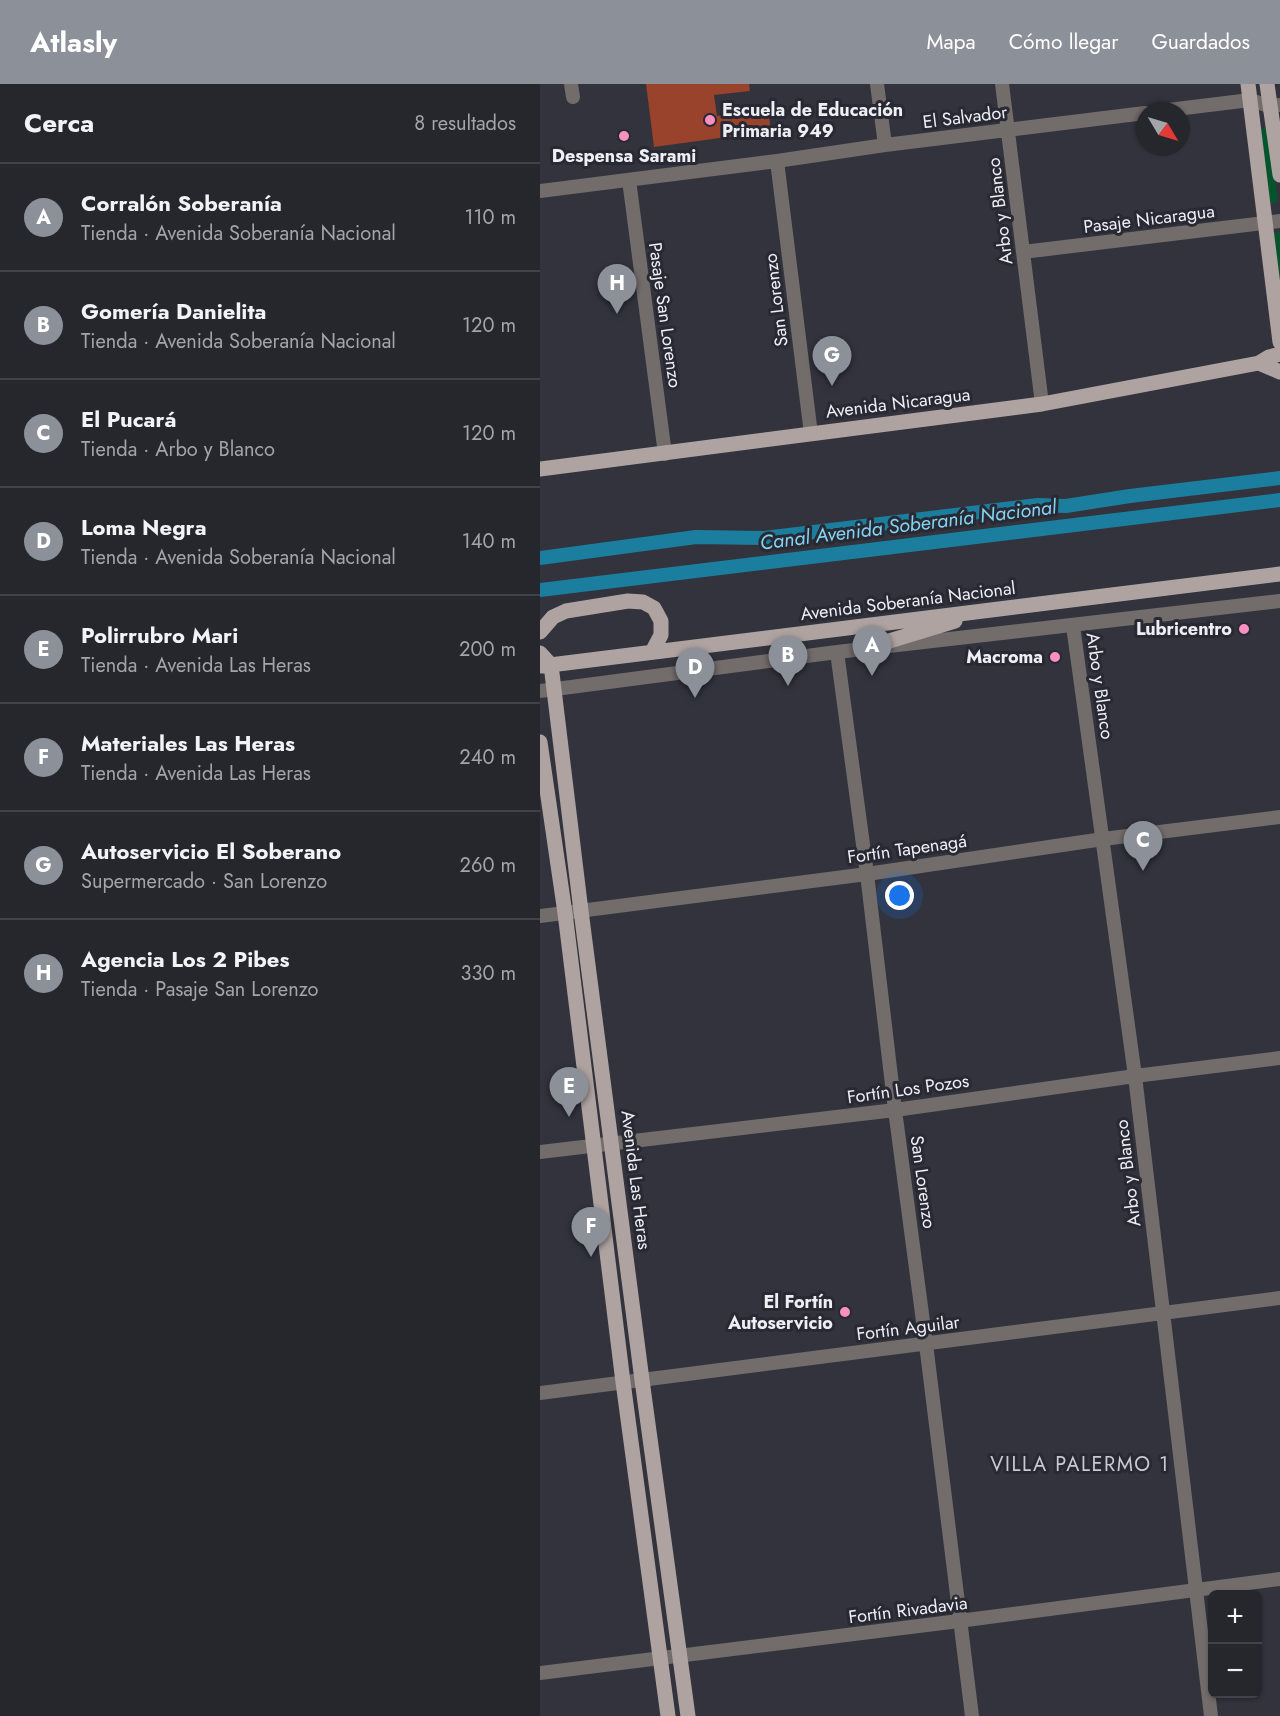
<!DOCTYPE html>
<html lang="es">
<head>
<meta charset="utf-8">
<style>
	body { margin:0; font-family:Jost,sans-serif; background:#2e2e35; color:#f1f3f6 }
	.controls { position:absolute; right:18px; bottom:18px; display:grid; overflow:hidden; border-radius:9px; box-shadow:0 2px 4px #0004 }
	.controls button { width:54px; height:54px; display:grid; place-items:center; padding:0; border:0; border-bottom:2px solid #424349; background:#26262d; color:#f1f3f6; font:30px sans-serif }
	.compass { position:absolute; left:596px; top:18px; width:54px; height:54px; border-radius:50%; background:#26262d; box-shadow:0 2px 4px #0004; rotate:128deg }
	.you { position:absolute; left:360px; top:812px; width:21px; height:21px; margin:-15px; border:4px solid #fff; border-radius:50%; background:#1a73e8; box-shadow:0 0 0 9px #1a73e833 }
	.badge { display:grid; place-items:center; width:39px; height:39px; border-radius:50%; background:#8c9099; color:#fff; font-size:20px; font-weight:700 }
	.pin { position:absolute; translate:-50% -50px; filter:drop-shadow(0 2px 3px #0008) }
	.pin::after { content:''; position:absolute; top:32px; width:21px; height:18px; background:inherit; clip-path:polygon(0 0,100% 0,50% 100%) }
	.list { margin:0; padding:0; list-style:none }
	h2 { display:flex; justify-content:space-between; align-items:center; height:78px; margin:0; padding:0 24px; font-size:26px }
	h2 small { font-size:20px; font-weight:400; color:#a4a5aa }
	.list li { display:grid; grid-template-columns:39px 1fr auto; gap:18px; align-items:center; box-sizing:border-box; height:108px; padding:0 24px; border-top:2px solid #424349 }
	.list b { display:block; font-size:22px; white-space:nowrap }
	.list p { margin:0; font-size:20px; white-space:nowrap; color:#a4a5aa }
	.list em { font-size:20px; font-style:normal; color:#a4a5aa }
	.map { position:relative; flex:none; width:740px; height:1632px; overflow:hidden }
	header { display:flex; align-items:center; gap:36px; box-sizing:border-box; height:84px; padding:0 30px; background:#8c9099; color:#fff }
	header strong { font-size:28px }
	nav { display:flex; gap:33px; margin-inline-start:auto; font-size:21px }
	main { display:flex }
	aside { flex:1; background:#26262d }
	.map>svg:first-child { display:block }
	.green { fill:#06542b }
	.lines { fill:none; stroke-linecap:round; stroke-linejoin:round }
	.canal { stroke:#1c7e9e; stroke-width:14 }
	.building { fill:#99422c }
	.minor { stroke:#726c6b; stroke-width:14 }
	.major { stroke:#afa3a1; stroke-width:15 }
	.poi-dot { fill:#fc8fc1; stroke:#282932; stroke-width:2 }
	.labels { text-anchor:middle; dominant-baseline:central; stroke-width:6; stroke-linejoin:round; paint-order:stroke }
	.poi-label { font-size:18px; font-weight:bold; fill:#eeeff5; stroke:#282932; text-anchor:end }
	.street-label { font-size:18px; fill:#eeeff5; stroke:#282932 }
	.water-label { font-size:20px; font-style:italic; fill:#82d3f4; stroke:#282932 }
	.neighbourhood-label { font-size:20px; letter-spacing:1.5px; fill:#c7c9d5; stroke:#282932 }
</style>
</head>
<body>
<header>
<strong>Atlasly</strong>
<nav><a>Mapa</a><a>Cómo llegar</a><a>Guardados</a></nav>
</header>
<main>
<aside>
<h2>Cerca<small>8 resultados</small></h2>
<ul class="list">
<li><span class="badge">A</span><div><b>Corralón Soberanía</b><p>Tienda · Avenida Soberanía Nacional</p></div><em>110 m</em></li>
<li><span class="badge">B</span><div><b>Gomería Danielita</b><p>Tienda · Avenida Soberanía Nacional</p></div><em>120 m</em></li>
<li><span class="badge">C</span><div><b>El Pucará</b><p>Tienda · Arbo y Blanco</p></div><em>120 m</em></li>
<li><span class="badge">D</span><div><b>Loma Negra</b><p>Tienda · Avenida Soberanía Nacional</p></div><em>140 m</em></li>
<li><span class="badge">E</span><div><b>Polirrubro Mari</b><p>Tienda · Avenida Las Heras</p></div><em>200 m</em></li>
<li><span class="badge">F</span><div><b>Materiales Las Heras</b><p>Tienda · Avenida Las Heras</p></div><em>240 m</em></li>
<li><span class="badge">G</span><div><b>Autoservicio El Soberano</b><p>Supermercado · San Lorenzo</p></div><em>260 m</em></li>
<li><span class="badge">H</span><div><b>Agencia Los 2 Pibes</b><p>Tienda · Pasaje San Lorenzo</p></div><em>330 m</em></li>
</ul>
</aside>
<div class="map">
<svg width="740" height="1632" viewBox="0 0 740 1632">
	<rect width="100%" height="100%" fill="#32333c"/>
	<path class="green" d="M726,43L728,45L738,116L736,119H732L730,117L720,46Z
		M739,147L740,148V205L733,151L735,149Z"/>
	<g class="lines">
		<path class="canal" d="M0,474L156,453L224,454L498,421L526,422L590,412L740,394
			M0,506L740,416"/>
	</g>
	<path class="building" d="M106,0H209L210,7L174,11L177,32L228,25L231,47L114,63Z"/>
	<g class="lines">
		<path class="minor" d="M31,0L33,13
			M337,0L345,61
			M462,0L502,320
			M620,27L710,16L729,22L740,21
			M237,77L271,350
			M89,96L125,370
			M0,107L237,77L345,61L605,29
			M483,168L740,137
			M533,542L595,992L671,1632
			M297,568L327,790L355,1026L386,1260L432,1632
			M0,607L297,568L740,517
			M0,832L327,790L563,755L740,733
			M0,1068L355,1026L595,992L740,974
			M0,1309L740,1214
			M0,1589L419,1537L740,1495"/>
		<path class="major" d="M708,0L740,258
			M727,0L740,91
			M719,279L740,288
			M0,385L502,320L719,279L729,273L740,270
			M0,548L13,533L26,527L88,517L103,518L114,524L121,537V551L112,568
			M323,565L415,537
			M0,569L11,581L41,827L102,1296L148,1632
			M2,582L740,490
			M0,658L25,829L83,1298L128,1632"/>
	</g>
	<g class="poi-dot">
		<circle cx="170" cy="36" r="6"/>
		<circle cx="84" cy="52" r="6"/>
		<circle cx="704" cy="545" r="6"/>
		<circle cx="515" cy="573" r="6"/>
		<circle cx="305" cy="1228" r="6"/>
	</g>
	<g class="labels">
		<g class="poi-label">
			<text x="182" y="26" text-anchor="start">Escuela de Educación<tspan x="182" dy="21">Primaria 949</tspan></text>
			<text x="84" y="72" text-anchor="middle">Despensa Sarami</text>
			<text x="692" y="545">Lubricentro</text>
			<text x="503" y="573">Macroma</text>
			<text x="293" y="1218">El Fortín<tspan x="293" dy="21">Autoservicio</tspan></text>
		</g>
		<g class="street-label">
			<text transform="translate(425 33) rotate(-7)">El Salvador</text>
			<text transform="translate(460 127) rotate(-97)">Arbo y Blanco</text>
			<text transform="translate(609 135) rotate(-7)">Pasaje Nicaragua</text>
			<text transform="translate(236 216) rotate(-97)">San Lorenzo</text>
			<text transform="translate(125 231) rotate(82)">Pasaje San Lorenzo</text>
			<text transform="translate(358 319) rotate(-7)">Avenida Nicaragua</text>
			<text transform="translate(368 517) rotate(-7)">Avenida Soberanía Nacional</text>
			<text transform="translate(560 602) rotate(82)">Arbo y Blanco</text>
			<text transform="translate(367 765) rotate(-8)">Fortín Tapenagá</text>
			<text transform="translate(368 1005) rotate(-8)">Fortín Los Pozos</text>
			<text transform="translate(588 1089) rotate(-97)">Arbo y Blanco</text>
			<text transform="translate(96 1096) rotate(83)">Avenida Las Heras</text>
			<text transform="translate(383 1098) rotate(82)">San Lorenzo</text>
			<text transform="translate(368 1244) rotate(-7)">Fortín Aguilar</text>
			<text transform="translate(368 1526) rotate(-7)">Fortín Rivadavia</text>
		</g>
		<g class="water-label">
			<text transform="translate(368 441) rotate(-7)">Canal Avenida Soberanía Nacional</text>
		</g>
		<g class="neighbourhood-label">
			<text x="540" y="1380">VILLA PALERMO 1</text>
		</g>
	</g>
</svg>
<div class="controls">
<button>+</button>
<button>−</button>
</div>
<svg class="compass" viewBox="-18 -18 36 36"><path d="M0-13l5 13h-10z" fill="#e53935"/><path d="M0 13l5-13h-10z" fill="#a4a5aa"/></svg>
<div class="you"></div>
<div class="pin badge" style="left:332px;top:592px">A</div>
<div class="pin badge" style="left:248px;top:602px">B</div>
<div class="pin badge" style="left:603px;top:787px">C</div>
<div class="pin badge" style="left:155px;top:614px">D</div>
<div class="pin badge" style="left:29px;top:1033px">E</div>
<div class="pin badge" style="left:51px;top:1173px">F</div>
<div class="pin badge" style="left:292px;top:302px">G</div>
<div class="pin badge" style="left:77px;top:230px">H</div>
</div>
</main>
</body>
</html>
